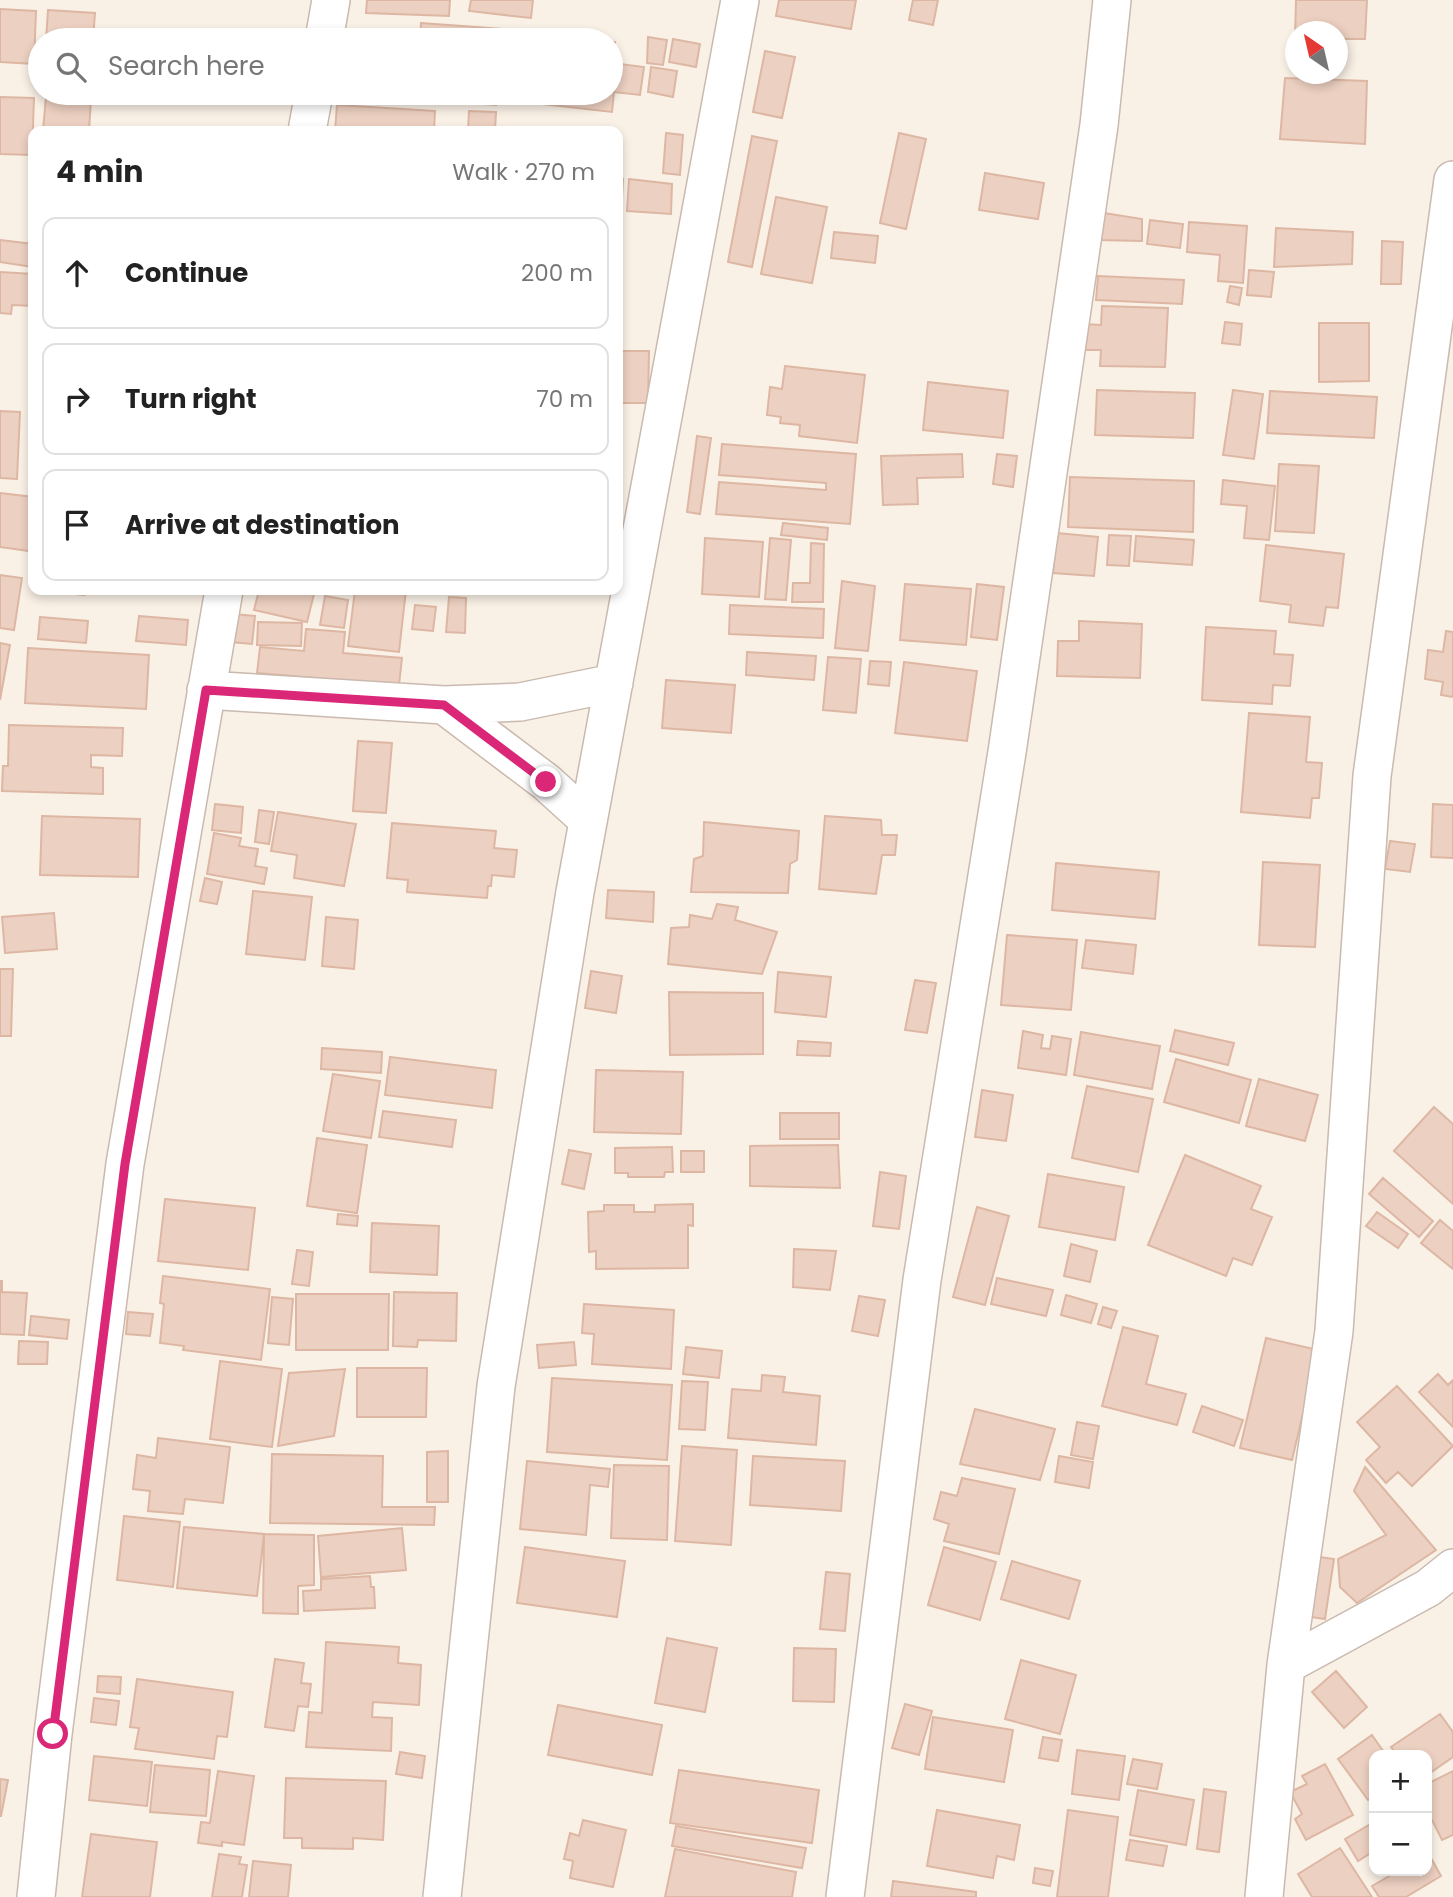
<!DOCTYPE html>
<html lang="en">
<head>
<meta charset="utf-8">
<style>
	body { margin:0; font-family:Poppins,sans-serif; background:#f6f6f6; color:#222 }
	.controls { position:absolute; right:21px; bottom:21px; display:grid; overflow:hidden; border-radius:14px; box-shadow:0 4px 10px #0003 }
	.controls button { width:63px; height:63px; display:grid; place-items:center; padding:0; border:0; border-bottom:2px solid #e0e0e0; background:#fff; color:#222; font:35px sans-serif }
	.compass { position:absolute; left:1285px; top:21px; width:63px; height:63px; border-radius:50%; background:#fff; box-shadow:0 4px 10px #0003; rotate:326deg }
	.stop { position:absolute; width:21px; height:21px; margin:-16px; border:5px solid #db2777; border-radius:50%; background:#fff }
	.stop.end { background:#db2777; border-color:#fff; box-shadow:0 2px 7px #0008 }
	.list { margin:0; padding:0; list-style:none }
	h2 { display:flex; justify-content:space-between; align-items:center; height:91px; margin:0; padding:0 28px; font-size:30px }
	h2 small { font-size:23px; font-weight:400; color:#767676 }
	.list li { display:grid; grid-template-columns:46px 1fr auto; gap:21px; align-items:center; box-sizing:border-box; height:112px; margin:0 14px 14px; padding:0 14px; border:2px solid #e0e0e0; border-radius:14px }
	.list b { display:block; font-size:26px; white-space:nowrap }
	.list em { font-size:23px; font-style:normal; color:#767676 }
	.icon { flex:none; width:38px; height:38px; fill:none; stroke:currentColor; stroke-width:2; stroke-linecap:round; stroke-linejoin:round }
	.map { position:relative; flex:none; width:1453px; height:1897px; overflow:hidden }
	.search { position:absolute; background:#fff; box-shadow:0 4px 10px #0003; left:28px; top:28px; width:595px; height:77px; display:flex; align-items:center; gap:18px; box-sizing:border-box; padding:0 24px; border-radius:38px; color:#767676; font-size:26px }
	.panel { position:absolute; background:#fff; box-shadow:0 4px 10px #0003; left:28px; top:126px; width:595px; height:469px; border-radius:14px }
	.map>svg:first-child { display:block }
	.building { fill:#ecd0c1; stroke:#ddb7a3; stroke-width:2 }
	.lines { fill:none; stroke-linecap:round; stroke-linejoin:round }
	.minor-casing { stroke:#cab9ae; stroke-width:40 }
	.minor { stroke:#fff; stroke-width:37 }
	.route { stroke:#db2777; stroke-width:9 }
</style>
</head>
<body>
<div class="map">
<svg width="1453" height="1897" viewBox="0 0 1453 1897">
	<rect width="100%" height="100%" fill="#faf1e6"/>
	<path class="building" d="M367,0H450L449,16L366,13Z
		M471,0H533L531,18L469,11Z
		M779,0H856L851,29L776,16Z
		M913,0H938L933,25L909,20Z
		M1296,0H1367L1365,39H1338V32H1296L1295,38Z
		M0,9L36,11L34,64L0,62Z
		M48,10L95,13L93,40H46Z
		M421,23L502,29L501,40H420Z
		M542,34L598,40H542Z
		M648,37L667,40L663,65L647,63Z
		M673,39L700,44L696,67L669,62Z
		M611,42H615L612,63L644,67L640,95L614,92L612,112L534,103L535,93H611Z
		M765,51L795,57L782,118L753,112Z
		M651,67L677,71L673,97L648,92Z
		M1285,78L1367,81L1365,144L1280,139Z
		M433,93H497L496,105L433,100Z
		M46,96L91,99L89,131H43Z
		M0,97L34,98L32,155L0,154Z
		M337,105L435,111L434,131H335Z
		M469,111L496,112L495,131H468Z
		M666,133L683,135L680,175L663,173Z
		M899,133L926,139L906,229L880,223Z
		M752,136L777,141L752,267L728,262Z
		M985,173L1044,183L1038,219L979,210Z
		M618,179H623L620,235H618Z
		M629,179L672,184L671,214L627,211Z
		M776,197L827,207L812,283L761,274Z
		M1098,212L1142,219V241L1097,240Z
		M1150,220L1183,224L1180,248L1147,244Z
		M1189,222L1247,226L1243,283L1218,281L1220,255L1187,252Z
		M1276,228L1353,232L1352,264L1274,267Z
		M834,232L878,236L875,263L831,258Z
		M0,240L33,244V267L0,262Z
		M1382,241L1403,242L1401,284H1381Z
		M1249,270L1274,272L1271,297L1247,295Z
		M0,272L33,274V306L12,305L11,314L0,313Z
		M1098,276L1184,280L1182,304L1096,300Z
		M1230,286L1242,288L1239,305L1227,302Z
		M1102,306L1168,308L1165,367L1100,366L1101,350H1085L1086,324L1101,325Z
		M1225,322L1242,324L1240,345L1222,343Z
		M1319,323H1369V381L1319,382Z
		M618,351H649L648,403H618Z
		M785,366L865,375L857,443L799,436L800,425L780,423L781,417L767,415L770,387L782,389Z
		M928,382L1008,391L1003,438L923,430Z
		M1097,390L1195,393L1193,438L1095,435Z
		M1233,390L1263,394L1254,459L1223,455Z
		M1270,391L1377,397L1374,438L1267,433Z
		M0,411L20,412L17,479L0,478Z
		M697,436L711,438L700,514L687,512Z
		M722,444L856,454L850,524L716,514L719,482L826,490V483L719,475Z
		M962,454L963,477L917,478L918,504L883,505L881,456Z
		M997,454L1017,456L1013,487L993,484Z
		M1279,464L1319,466L1314,533L1275,531Z
		M1070,477L1194,481L1193,532L1068,527Z
		M1223,480L1275,486L1269,540L1244,538L1247,506L1221,504Z
		M0,493L33,497L29,551L0,547Z
		M783,523L828,528L827,540L781,535Z
		M1057,533L1098,537L1094,576L1053,573Z
		M1109,535L1131,536L1129,566L1107,565Z
		M1136,536L1194,540L1192,565L1134,561Z
		M705,538L763,542L759,597L702,594Z
		M770,538L791,540L786,600L765,599Z
		M811,543L824,544L823,602H792L793,583H810Z
		M1266,545L1344,554L1338,608L1326,607L1323,626L1289,622L1291,605L1260,601Z
		M0,575L22,578L14,630L0,628Z
		M842,581L875,586L868,651L835,648Z
		M905,584L971,589L966,645L900,640Z
		M977,584L1004,587L997,640L971,637Z
		M35,590H84V595Z
		M259,590H315L307,622L254,610Z
		M355,590H406L399,652L348,646Z
		M325,596L348,600L344,628L320,625Z
		M449,597L466,598L465,633L446,632Z
		M415,605L436,607L433,631L412,629Z
		M730,605L824,609L823,638L729,634Z
		M233,614L255,616L252,644L230,642Z
		M139,616L188,620L186,645L136,641Z
		M40,617L88,621L86,643L38,639Z
		M1079,621L1142,624L1140,678L1057,676L1058,641H1079Z
		M258,622L302,623L301,646L257,645Z
		M1206,627L1276,631L1274,654L1293,655L1290,686L1273,685L1272,704L1202,700Z
		M306,629L345,632L343,653L402,658L399,685L257,673L260,647L304,651Z
		M1446,631L1453,632V697L1441,695L1443,682L1425,679L1428,650L1443,652Z
		M0,643L10,645L0,700Z
		M28,648L149,655L146,709L25,703Z
		M747,652L816,656L814,680L746,675Z
		M828,657L861,659L856,713L823,710Z
		M870,661L891,662L889,686L868,684Z
		M904,662L977,671L967,741L895,733Z
		M666,680L735,685L731,733L662,728Z
		M1249,713L1310,717L1306,762L1322,763L1319,798H1312L1310,818L1241,812Z
		M9,725L123,728L122,756L91,755V767L103,768V794L2,791L3,766H8Z
		M358,741L392,743L386,813L353,811Z
		M215,804L243,807L241,833L212,830Z
		M1433,804L1453,805V858L1431,857Z
		M259,810L274,812L269,844L255,842Z
		M278,812L356,824L344,886L294,878L297,855L271,851Z
		M42,816L140,819L138,877L40,875Z
		M825,816L881,820L882,835H897L895,855H882L876,894L819,889Z
		M704,822L799,831L797,860L790,864L788,893L691,892L694,859L703,856Z
		M392,823L496,831L494,848L517,850L514,877L492,875L491,886H488L487,898L407,892L408,880L387,878Z
		M214,833L241,838L239,846L258,849L255,866L267,868L264,884L207,874Z
		M1390,841L1415,844L1410,872L1385,869Z
		M1263,862L1320,865L1315,947L1259,945Z
		M1056,863L1159,872L1155,919L1052,910Z
		M205,878L222,882L217,904L200,901Z
		M608,890L654,892L653,922L606,918Z
		M253,891L312,897L305,960L246,954Z
		M717,904L738,907L735,920L777,932L762,974L668,964L671,928L689,927L690,915L712,919Z
		M54,913L57,949L5,953L2,917Z
		M326,917L358,920L354,969L322,966Z
		M1007,935L1077,940L1071,1010L1001,1005Z
		M1086,940L1136,945L1133,974L1082,968Z
		M0,969H13L11,1036H0Z
		M591,971L622,976L616,1013L585,1008Z
		M778,972L831,977L826,1017L775,1012Z
		M915,980L936,983L927,1033L905,1030Z
		M669,992L763,993V1054L670,1055Z
		M1175,1030L1234,1043L1228,1065L1170,1051Z
		M1023,1031L1043,1035L1041,1048L1050,1049L1052,1036L1071,1039L1066,1075L1018,1068Z
		M1081,1032L1160,1046L1152,1089L1074,1075Z
		M798,1041L831,1043L830,1056L797,1055Z
		M322,1048L382,1052L381,1073L321,1069Z
		M390,1057L496,1070L492,1108L385,1095Z
		M1176,1059L1251,1080L1239,1123L1164,1102Z
		M596,1070L683,1072L681,1134L594,1132Z
		M333,1074L380,1081L371,1138L323,1131Z
		M1259,1079L1318,1095L1305,1141L1246,1126Z
		M1087,1086L1153,1099L1138,1172L1072,1158Z
		M982,1090L1013,1095L1006,1141L975,1137Z
		M1434,1107L1453,1124V1204L1394,1151Z
		M383,1111L456,1120L452,1147L379,1137Z
		M780,1113H839V1139H780Z
		M317,1138L367,1145L357,1213L307,1206Z
		M838,1145L840,1188L750,1186V1146Z
		M672,1147L673,1172H665L664,1177H628V1173H615V1148Z
		M569,1150L591,1154L584,1189L562,1184Z
		M681,1151H704V1172H681Z
		M1185,1155L1261,1186L1251,1209L1272,1217L1252,1265L1233,1258L1226,1276L1148,1245Z
		M880,1172L906,1176L899,1229L873,1226Z
		M1048,1174L1124,1187L1115,1240L1039,1227Z
		M1383,1178L1433,1221L1419,1237L1369,1194Z
		M165,1199L255,1208L248,1270L158,1261Z
		M693,1204V1226L688,1225V1268L596,1269V1251L589,1252L588,1212L604,1211V1205H634V1212H655V1205Z
		M977,1207L1009,1216L985,1305L953,1297Z
		M1377,1212L1408,1234L1398,1248L1366,1226Z
		M338,1214L358,1216L357,1226L337,1224Z
		M1440,1220L1453,1231V1269L1421,1243Z
		M372,1223L439,1226L437,1275L370,1272Z
		M1071,1244L1097,1251L1090,1282L1064,1276Z
		M794,1249L836,1251L830,1290L793,1287Z
		M297,1250L313,1252L309,1286L292,1284Z
		M163,1276L270,1289L261,1360L183,1350L184,1346L160,1343L164,1304L160,1303Z
		M997,1278L1053,1290L1046,1316L991,1304Z
		M0,1281H2V1292L27,1293L24,1335L0,1334Z
		M394,1292L457,1293L456,1341L418,1340L417,1347L393,1346Z
		M296,1294H389L388,1350H296Z
		M1066,1295L1097,1304L1091,1323L1061,1315Z
		M859,1296L885,1300L878,1336L852,1331Z
		M272,1297L293,1299L289,1345L268,1343Z
		M584,1304L674,1310L671,1369L592,1364L594,1334L582,1333Z
		M1103,1307L1117,1311L1111,1328L1098,1324Z
		M128,1312L153,1314L150,1336L126,1334Z
		M31,1316L69,1320L67,1339L29,1335Z
		M1123,1327L1158,1336L1146,1384L1186,1394L1177,1425L1102,1406Z
		M1266,1338L1318,1350L1292,1460L1240,1448Z
		M19,1341L48,1342L47,1364H18Z
		M574,1342L576,1365L539,1368L537,1345Z
		M686,1347L722,1351L719,1378L683,1374Z
		M220,1361L282,1369L272,1447L210,1439Z
		M357,1368H427L426,1417H357Z
		M345,1369L334,1436L278,1446L289,1373Z
		M1438,1374L1448,1385L1453,1380V1427L1419,1392Z
		M762,1375L785,1377L783,1392L820,1396L816,1445L728,1438L732,1389L761,1391Z
		M552,1378L672,1385L667,1460L547,1452Z
		M682,1381L708,1382L705,1430L679,1429Z
		M1397,1386L1453,1446L1412,1486L1398,1472L1386,1483L1366,1460L1380,1447L1357,1422Z
		M1202,1406L1243,1420L1234,1446L1193,1432Z
		M975,1409L1055,1429L1040,1480L960,1464Z
		M1077,1422L1099,1426L1093,1459L1071,1455Z
		M158,1438L230,1447L223,1503L185,1499L183,1514L148,1511L150,1491L133,1489L137,1455L156,1458Z
		M682,1446L737,1450L731,1545L675,1541Z
		M448,1451V1502H427V1452Z
		M272,1454L383,1456L382,1507H435L434,1525L270,1523Z
		M753,1456L845,1461L841,1511L750,1505Z
		M1059,1456L1093,1462L1089,1488L1055,1482Z
		M527,1461L610,1469L608,1487L590,1485L586,1535L520,1529Z
		M614,1465L669,1466L667,1540L611,1538Z
		M1365,1467L1436,1550L1357,1603L1340,1587L1338,1559L1386,1535L1354,1491Z
		M962,1478L1015,1489L999,1554L944,1541L949,1524L934,1519L941,1492L957,1496Z
		M124,1516L180,1522L173,1587L117,1580Z
		M184,1527L264,1534L257,1596L177,1588Z
		M402,1528L406,1570L321,1577L318,1536Z
		M264,1534L314,1535V1585L298,1586V1614L263,1613Z
		M525,1547L625,1561L617,1617L517,1603Z
		M944,1547L996,1562L980,1620L928,1605Z
		M1313,1556L1334,1559L1325,1619L1304,1616Z
		M1012,1561L1080,1581L1069,1619L1001,1599Z
		M826,1572L850,1574L845,1631L820,1629Z
		M370,1576L371,1587H374L375,1608L304,1611L303,1591L321,1590V1579Z
		M667,1638L717,1648L705,1712L655,1703Z
		M326,1642L399,1647L398,1663L421,1665L419,1705L373,1702L372,1717L392,1718L391,1751L306,1747L309,1712L322,1713Z
		M794,1648L836,1649L834,1702L793,1701Z
		M275,1659L304,1663L301,1683L311,1684L308,1707L298,1706L294,1731L265,1727Z
		M1021,1660L1076,1675L1060,1734L1005,1719Z
		M1336,1671L1367,1707L1344,1728L1312,1692Z
		M98,1676L121,1677L120,1694L97,1692Z
		M137,1679L233,1692L227,1737L217,1736L214,1759L135,1749L139,1728L130,1727Z
		M94,1698L119,1701L116,1725L91,1722Z
		M905,1704L932,1711L919,1755L892,1748Z
		M558,1705L662,1725L652,1775L548,1755Z
		M1440,1714L1453,1732V1757L1427,1775V1755H1397L1391,1747Z
		M933,1717L1013,1730L1004,1782L925,1769Z
		M1372,1735L1386,1755H1374V1796L1368,1800L1338,1759Z
		M1043,1737L1062,1740L1058,1761L1039,1758Z
		M1077,1750L1125,1756L1119,1800L1072,1794Z
		M400,1752L425,1756L422,1778L396,1774Z
		M94,1756L152,1762L147,1806L89,1800Z
		M1133,1759L1162,1764L1157,1789L1127,1784Z
		M1325,1764L1353,1815L1306,1840L1295,1819L1302,1814L1290,1792L1307,1784L1302,1776Z
		M155,1765L210,1770L206,1816L150,1812Z
		M679,1770L819,1790L812,1843L670,1823Z
		M218,1771L254,1776L244,1845L222,1842V1846L198,1843L201,1822L210,1823Z
		M1453,1771V1835L1442,1840L1427,1810V1784Z
		M286,1778L386,1781L383,1840L353,1838V1849L302,1848V1838H284Z
		M0,1779L8,1780L1,1816H0Z
		M1204,1789L1226,1792L1219,1852L1197,1849Z
		M1138,1790L1194,1800L1186,1845L1130,1835Z
		M937,1810L1020,1825L1014,1860L997,1856L993,1878L927,1866Z
		M1068,1810L1118,1817L1108,1897H1057Z
		M583,1820L626,1830L613,1887L570,1878L573,1861L564,1859L570,1833L579,1836Z
		M1374,1822V1851L1358,1861L1345,1839Z
		M676,1826L806,1848L802,1868L672,1846Z
		M91,1834L157,1842L150,1897H82Z
		M1130,1840L1167,1846L1163,1866L1126,1860Z
		M1340,1848L1372,1897H1312L1298,1874Z
		M675,1849L796,1872L792,1897H665Z
		M1427,1851L1441,1876L1406,1897H1379L1372,1886L1398,1871H1427Z
		M219,1854L241,1857L239,1864L247,1865L242,1897H212Z
		M253,1861L291,1865L288,1897H249Z
		M1035,1868L1053,1871L1050,1886L1033,1883Z
		M893,1881L976,1892V1897H891Z"/>
	<g class="lines">
		<defs>
			<path id="minor" d="M324,40L331,0
				M307,131L314,93
				M206,690L444,705L520,702L614,683
				M444,705L546,782L588,820
				M1286,1665L1428,1588L1453,1568
				M36,1897L53,1734L125,1164L224,590
				M442,1897L496,1386L575,892L740,0
				M845,1897L922,1280L1007,752L1099,125L1112,0
				M1264,1897L1286,1665L1334,1331L1372,776L1453,180"/>
		</defs>
		<use href="#minor" class="minor-casing"/>
		<use href="#minor" class="minor"/>
	</g>
	<g class="lines">
		<path class="route" d="M53,1734L125,1164L206,690L444,705L546,782"/>
	</g>
</svg>
<div class="controls">
<button>+</button>
<button>−</button>
</div>
<svg class="compass" viewBox="-18 -18 36 36"><path d="M0-13l5 13h-10z" fill="#e53935"/><path d="M0 13l5-13h-10z" fill="#767676"/></svg>
<div class="stop" style="left:53px;top:1734px"></div>
<div class="stop end" style="left:546px;top:782px"></div>
<div class="search"><svg class="icon" aria-label="search" viewBox="0 0 24 24"><circle cx="10" cy="10" r="6"/><path d="M15 15l6 6"/></svg>Search here</div>
<section class="panel">
<h2>4 min<small>Walk · 270 m</small></h2>
<ul class="list">
<li><svg class="icon" aria-label="ahead" viewBox="0 0 24 24"><path d="M12 20V5M6 11l6-6 6 6"/></svg><div><b>Continue</b></div><em>200 m</em></li>
<li><svg class="icon" aria-label="right" viewBox="0 0 24 24"><path d="M7 20v-9h11M14 6l5 5-5 5"/></svg><div><b>Turn right</b></div><em>70 m</em></li>
<li><svg class="icon" aria-label="arrive" viewBox="0 0 24 24"><path d="M6 21V4h12l-3 4 3 4H6"/></svg><div><b>Arrive at destination</b></div></li>
</ul>
</section>
</div>
</body>
</html>
